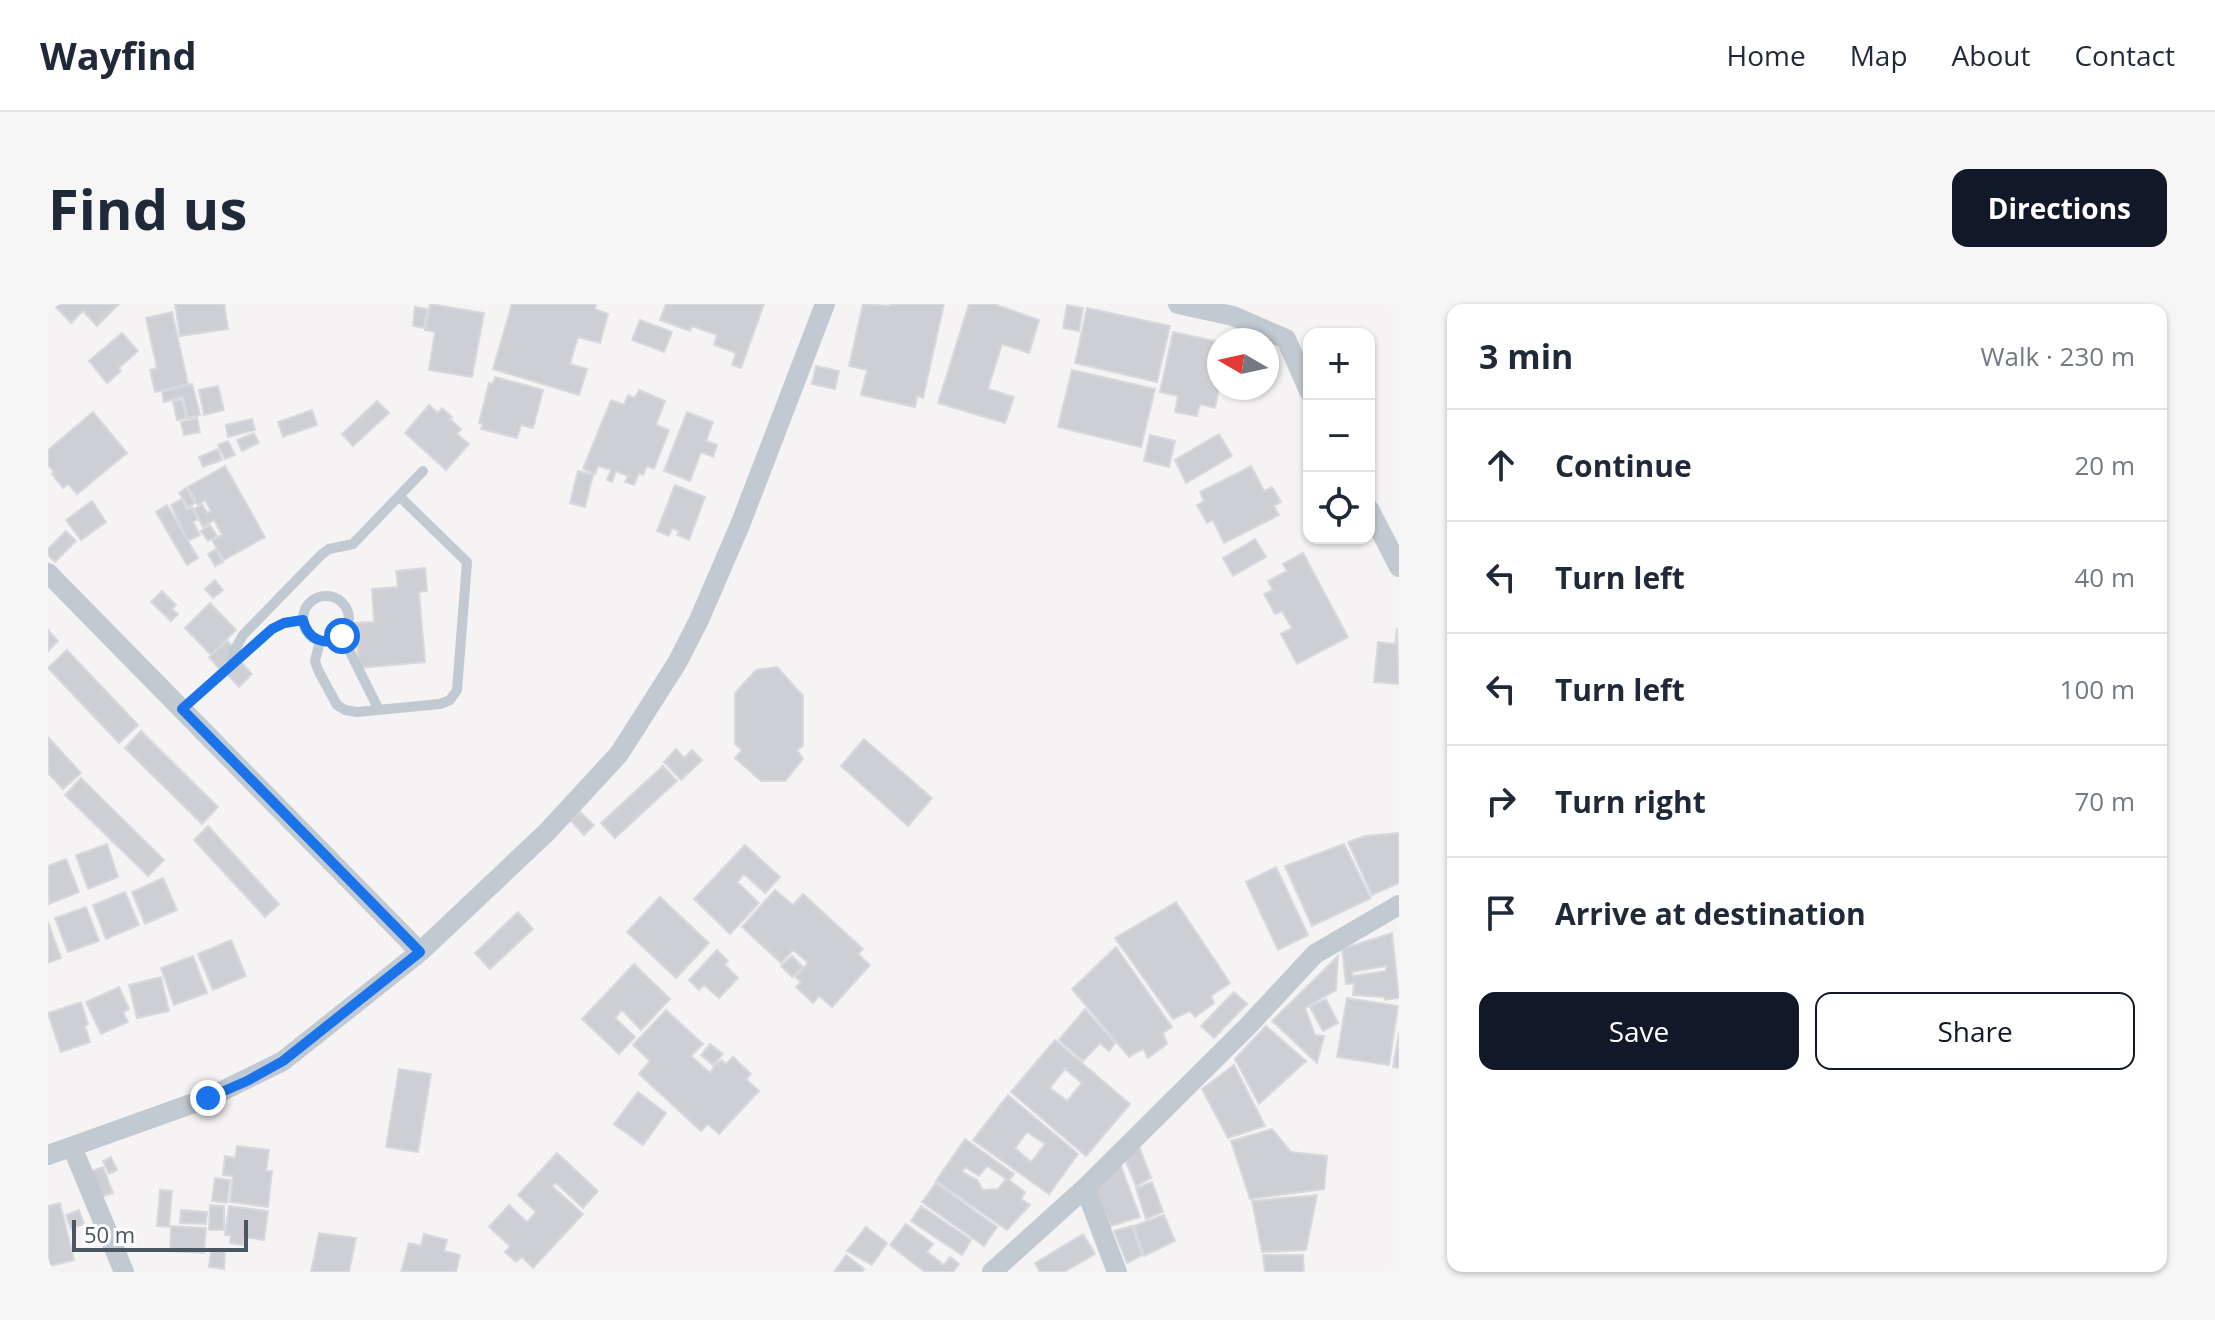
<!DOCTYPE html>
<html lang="en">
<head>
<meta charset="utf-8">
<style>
	body { margin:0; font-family:"Open Sans",sans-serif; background:#f6f6f7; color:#1f2937 }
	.controls { position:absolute; right:24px; top:24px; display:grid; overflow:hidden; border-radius:16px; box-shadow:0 2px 6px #0004 }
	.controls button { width:72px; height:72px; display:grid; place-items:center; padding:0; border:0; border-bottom:2px solid #e0e1e3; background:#fff; color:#1f2937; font:40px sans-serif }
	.compass { position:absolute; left:1159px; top:24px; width:72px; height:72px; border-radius:50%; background:#fff; box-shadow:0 2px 6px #0004; rotate:279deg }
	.scale { position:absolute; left:24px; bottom:20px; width:176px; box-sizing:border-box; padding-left:8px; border:4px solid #4a5661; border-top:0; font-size:22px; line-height:28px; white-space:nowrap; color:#4a5661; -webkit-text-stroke:6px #fff; paint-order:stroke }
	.stop { position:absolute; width:24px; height:24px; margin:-18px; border:6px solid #1a73e8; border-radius:50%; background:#fff }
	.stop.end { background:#1a73e8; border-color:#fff; box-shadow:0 2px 8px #0008 }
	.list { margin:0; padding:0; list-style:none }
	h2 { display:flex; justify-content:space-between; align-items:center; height:104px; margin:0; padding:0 32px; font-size:34px }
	h2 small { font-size:26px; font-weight:400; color:#747a83 }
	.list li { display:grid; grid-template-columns:52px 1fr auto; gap:24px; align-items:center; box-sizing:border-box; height:112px; padding:0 32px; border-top:2px solid #e0e1e3 }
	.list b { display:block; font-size:30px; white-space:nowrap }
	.list em { font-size:26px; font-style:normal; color:#747a83 }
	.actions { display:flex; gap:16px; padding:24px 32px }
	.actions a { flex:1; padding:18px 0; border:2px solid #111827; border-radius:16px; text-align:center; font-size:28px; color:#111827 }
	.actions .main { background:#111827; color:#fff }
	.icon { flex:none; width:44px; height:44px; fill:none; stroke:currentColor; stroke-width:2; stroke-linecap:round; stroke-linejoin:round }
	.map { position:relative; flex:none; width:1351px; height:968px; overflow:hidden; border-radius:16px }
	header { display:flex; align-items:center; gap:48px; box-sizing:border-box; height:112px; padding:0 40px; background:#fff; border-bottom:2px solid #e0e1e3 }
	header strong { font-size:38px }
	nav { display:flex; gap:44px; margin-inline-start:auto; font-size:28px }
	.intro { display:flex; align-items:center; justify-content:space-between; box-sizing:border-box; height:192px; padding:0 48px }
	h1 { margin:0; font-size:56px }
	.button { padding:20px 36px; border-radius:16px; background:#111827; color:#fff; font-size:28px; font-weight:700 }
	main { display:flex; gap:48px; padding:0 48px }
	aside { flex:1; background:#fff; border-radius:16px; box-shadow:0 2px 6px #0004 }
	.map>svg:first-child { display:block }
	.building { fill:#cdcfd5; stroke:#d7d9de; stroke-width:2; fill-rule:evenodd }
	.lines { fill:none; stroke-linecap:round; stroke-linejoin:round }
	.service { stroke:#c1cad2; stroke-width:10 }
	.minor { stroke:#c1cad2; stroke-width:20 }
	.route { stroke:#1a73e8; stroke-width:10 }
</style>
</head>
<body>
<header>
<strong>Wayfind</strong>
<nav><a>Home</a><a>Map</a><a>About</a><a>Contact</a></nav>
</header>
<div class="intro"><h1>Find us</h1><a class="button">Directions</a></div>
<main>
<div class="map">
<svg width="1351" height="968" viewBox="0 0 1351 968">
	<rect width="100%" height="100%" fill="#f5f3f3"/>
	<path class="building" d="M10,0H71L49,22L35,7L23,19L7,2Z
		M127,0H176L180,25L132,32Z
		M382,0L436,9L424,73L381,66L387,28L377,26Z
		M464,0H548L547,5L560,10L552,39L530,33L522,60L539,65L531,91L445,65Z
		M618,0H716L693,64L684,61L688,49L666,41L669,31L644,22L642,27L612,16Z
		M815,0L842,2V0H896L875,94L869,92L867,103L813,91L819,66L801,62Z
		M921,0H946L991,16L981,49L954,40L940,85L966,93L957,119L890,99Z
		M1019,1L1035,4L1031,27L1015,24Z
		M367,3L379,5L376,24L365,22Z
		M1039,4L1122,22L1109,78L1027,59Z
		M124,8L140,80L107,88L102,66L109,64L98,14Z
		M592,16L624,28L616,48L584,36Z
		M1125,28L1171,38V84L1167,104L1152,100L1149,112L1127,108L1130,92L1112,88Z
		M74,29L90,47L71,64L73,67L59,79L41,57Z
		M768,62L791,67L787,85L764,80Z
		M1024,66L1107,85L1093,143L1010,123Z
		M447,73L495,86L485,124L473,121L469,134L433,125L435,120L431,119L441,79L445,80Z
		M144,80L152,111L140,114L135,93L116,98L114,88Z
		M170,82L176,106L156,111L151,86Z
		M591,86L617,97L608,121L621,126L606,165L599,162L595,171L591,169L586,181L577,178L580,172L568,167L564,178L559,176L563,166L550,162L547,170L535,165L563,96L576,101L580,91L587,94Z
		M134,96L138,114L129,116L125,97Z
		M329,97L341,109L305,142L294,130Z
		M381,101L390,109L394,104L404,113L402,115L413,125L409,130L421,140L398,166L357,129Z
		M264,106L269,121L235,133L230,118Z
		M45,108L79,149L29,190L20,180L15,184L4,170L6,168L0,161V146Z
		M639,108L665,118L658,137L669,141L665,153L653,148L642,177L616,167Z
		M149,114L152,128L136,131L133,118Z
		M204,115L207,126L180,133L178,121Z
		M206,129L211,139L194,147L189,136Z
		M1171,130L1184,152L1138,179L1127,156Z
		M1102,131L1127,137L1121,163L1096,157Z
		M180,137L187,151L177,155L170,141Z
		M170,145L174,156L155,163L151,153Z
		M177,162L217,233L176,256L164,236L174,231L166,216L155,223L146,205L154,200L159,209L163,207L157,196L150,201L140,183Z
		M1203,162L1216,187L1224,183L1233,198L1226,202L1231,211L1176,239L1165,216L1159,219L1149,201L1156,197L1152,188Z
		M530,167L545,171L537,203L522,199Z
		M627,181L657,193L641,236L629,231L631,227L624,224L621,232L609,227Z
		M138,184L147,199L140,203L131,189Z
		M134,195L139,206L144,203L150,215L145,218L152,231L140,237L123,201Z
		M44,197L58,218L33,236L18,216Z
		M119,201L150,254L139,261L108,208Z
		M162,221L169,232L160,237L153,227Z
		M18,227L28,237L7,258L0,251V245Z
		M1207,235L1218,253L1185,272L1175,254Z
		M168,245L175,258L167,262L160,250Z
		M1255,249L1300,333L1249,360L1233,330L1244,324L1234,307L1227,310L1216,290L1225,286L1220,277L1239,267L1235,260Z
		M377,264L379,287L371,288L377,358L311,364L307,319L326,318L324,285L350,283L348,267Z
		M167,276L175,286L165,294L157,285Z
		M114,287L128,301L124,305L130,310L123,317L103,298Z
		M162,299L188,326L163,351L137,324Z
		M1349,324L1351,380L1326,378L1330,338L1347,340Z
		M0,326L10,337L0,347Z
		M179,337L192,350L173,367L161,353Z
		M19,346L90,421L71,439L0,364Z
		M191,356L204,370L191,383L178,369Z
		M729,363L755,392V442L749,446L755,455L737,477H713L687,454L694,446L687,440V389L708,366Z
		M93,427L170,503L154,520L77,444Z
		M0,433L33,469L15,485L0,469Z
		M816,435L884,494L860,522L793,462Z
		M628,445L636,454L644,446L654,456L633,476L616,458Z
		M615,462L629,477L567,534L553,519Z
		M33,474L116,556L100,572L17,491Z
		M532,508L546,521L536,531L523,517Z
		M160,522L231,600L217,613L146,536Z
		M1351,529V579L1324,591L1300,538L1317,532Z
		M59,540L70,573L40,585L28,551Z
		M1296,540L1323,594L1264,622L1237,562Z
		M697,541L732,573L717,589L696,570L689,578L711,599L682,630L646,595Z
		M18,555L31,588L1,600L0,562Z
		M1228,563L1260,631L1230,646L1198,578Z
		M115,574L129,606L97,620L84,588Z
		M727,586L745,601L755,590L815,645L810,650L822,661L784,703L771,692L765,699L748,683L753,678L747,673L760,659L745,646L733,659L694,623Z
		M77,588L91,621L58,635L45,601Z
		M612,593L661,639L628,674L579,628Z
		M1128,598L1182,679L1163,692L1166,699L1147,713L1142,707L1125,715L1067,634Z
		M38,603L51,637L20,648L7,614Z
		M470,608L485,625L442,665L427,649Z
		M0,618L13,654L0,659Z
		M1344,629L1351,694L1337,696L1336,693L1305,691L1306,679L1298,680L1294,645ZM1338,662V667L1305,672L1304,668Z
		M183,636L198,672L165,686L150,650Z
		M1068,643L1124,723L1115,729L1119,740L1100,754L1095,745L1081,753L1024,685Z
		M669,646L680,657L677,661L690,674L671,694L656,681L651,686L641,676Z
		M145,652L159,689L126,701L113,664Z
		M744,652L755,663L744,673L733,662Z
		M1290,652L1288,686L1257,704L1267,731L1276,732L1269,759L1224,717Z
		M586,660L622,695L593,726L574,706L567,714L587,733L571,750L534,715Z
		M113,673L121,707L89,714L81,681Z
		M71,683L81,705L75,708L80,718L53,730L38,698Z
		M1186,688L1199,700L1166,734L1153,722Z
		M1299,694L1350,702L1341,761L1289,753Z
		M1278,695L1290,719L1275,727L1262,703Z
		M33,698L40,720L37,722L42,738L13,748L0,709Z
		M1037,705L1067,739L1061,747L1052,739L1035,757L1011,736Z
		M618,706L655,740L643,752L662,769L668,760L674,756L678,760L685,753L703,770L698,775L711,787L671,830L660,820L653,827L591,770L602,757L585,741Z
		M1218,722L1258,757L1211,800L1187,755Z
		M1351,729V764L1345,763Z
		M1007,736L1082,800L1038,852L963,788ZM1017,765L1034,779L1019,797L1002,784Z
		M662,740L675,750L665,761L653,751Z
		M1186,761L1217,822L1180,834L1154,785Z
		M351,765L383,770L370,848L338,843Z
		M590,788L618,809L595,841L566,820Z
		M960,791L1030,850L1001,890L925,836ZM979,828L997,840L983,858L967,844Z
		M1224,825L1243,848L1279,852L1276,885L1202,895L1183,837Z
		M917,835L966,870L961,876L977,888L973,895L982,901L959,926L888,877ZM939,862L958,875L950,885L935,886L929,876L914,868L917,863L931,872Z
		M189,842L221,846L218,867H224L220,903L182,898L185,872L175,871L177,852L187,854Z
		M1091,842L1103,874L1088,882L1075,850Z
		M509,849L550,887L535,904L508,879L504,882L535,910L485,964L474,953L468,958L457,948L462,942L441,923L461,901L479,918L488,908L470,891Z
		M63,853L69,866L61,870L55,857Z
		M1071,857L1092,913L1063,922L1043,883Z
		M55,863L65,889L43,897L33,871Z
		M167,874L182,876L179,899L164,897Z
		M1104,878L1115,908L1098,915L1088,884Z
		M888,879L949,923L936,942L874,898Z
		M112,886L124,887L121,923L109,922Z
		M1269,891L1258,946L1214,948L1204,897Z
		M12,899L26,956L2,962L0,951V902Z
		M162,901L176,902V926H161Z
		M181,902L220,907L216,936L196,933L195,941L182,939L183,931H177Z
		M873,902L923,936L914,951L863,917Z
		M31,906L36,920L23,925L18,911Z
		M133,906L159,908L158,920L132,919Z
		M1116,911L1127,937L1096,952L1086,922Z
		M858,920L885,940L879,948L896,961L902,953L911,960L905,968H877L842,941Z
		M123,922L158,924L156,949L122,947Z
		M1084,922L1094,951L1079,959L1066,927Z
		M818,923L839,939L824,961L799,947Z
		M271,929L308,934L301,968H263Z
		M376,930L399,936L396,947L412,951L408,968H353L361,939L373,942Z
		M1035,930L1047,950L1016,968H992L987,959Z
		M163,945L177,946L176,965L161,963Z
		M798,951L816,965L814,968H786Z
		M1215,951H1255L1256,968H1217Z"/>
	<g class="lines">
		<path class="service" d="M255 315a23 23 0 1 1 46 0a23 23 0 1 1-46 0Z
			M294,332L331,406
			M272,337L267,357L270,366L289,401L297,406L309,408L392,400L402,396L409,386L419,258L351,192
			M183,362L186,347L195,331L273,251L281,245L305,240L375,167
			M134,405L224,325L236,319L255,316"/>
		<path class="minor" d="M1130,0L1185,12L1238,35L1261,87
			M1321,205L1351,263
			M0,269L372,648
			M25,845L76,968
			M0,851L160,794L235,757L372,648L499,528L571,450L629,359L651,316L692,221L777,0
			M1037,884L1069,968
			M944,968L1037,884L1200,722L1267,650L1351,601"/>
	</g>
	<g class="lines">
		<path class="route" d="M160,794L199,777L235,757L372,648L134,405L224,325L236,319L255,316C260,336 277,343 294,332"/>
	</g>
</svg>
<div class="controls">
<button>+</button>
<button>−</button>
<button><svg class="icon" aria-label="locate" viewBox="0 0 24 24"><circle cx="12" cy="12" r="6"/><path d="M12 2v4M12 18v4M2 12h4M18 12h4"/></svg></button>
</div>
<svg class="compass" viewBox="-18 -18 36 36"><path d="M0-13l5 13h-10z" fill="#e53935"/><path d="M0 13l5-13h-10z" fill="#747a83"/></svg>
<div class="scale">50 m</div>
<div class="stop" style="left:294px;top:332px"></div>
<div class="stop end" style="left:160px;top:794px"></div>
</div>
<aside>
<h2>3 min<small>Walk · 230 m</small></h2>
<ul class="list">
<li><svg class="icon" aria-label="ahead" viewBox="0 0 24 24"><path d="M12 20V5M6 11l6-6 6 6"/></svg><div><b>Continue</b></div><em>20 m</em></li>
<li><svg class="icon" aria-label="left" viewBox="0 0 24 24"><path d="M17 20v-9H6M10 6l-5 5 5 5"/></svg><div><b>Turn left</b></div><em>40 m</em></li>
<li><svg class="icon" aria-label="left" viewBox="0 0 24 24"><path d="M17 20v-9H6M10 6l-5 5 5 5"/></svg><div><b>Turn left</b></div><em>100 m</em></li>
<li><svg class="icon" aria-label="right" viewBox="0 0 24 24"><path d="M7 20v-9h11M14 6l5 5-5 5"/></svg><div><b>Turn right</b></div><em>70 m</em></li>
<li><svg class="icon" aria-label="arrive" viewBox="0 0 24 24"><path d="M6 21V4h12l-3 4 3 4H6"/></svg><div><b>Arrive at destination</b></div></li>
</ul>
<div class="actions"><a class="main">Save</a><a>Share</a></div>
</aside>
</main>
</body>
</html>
